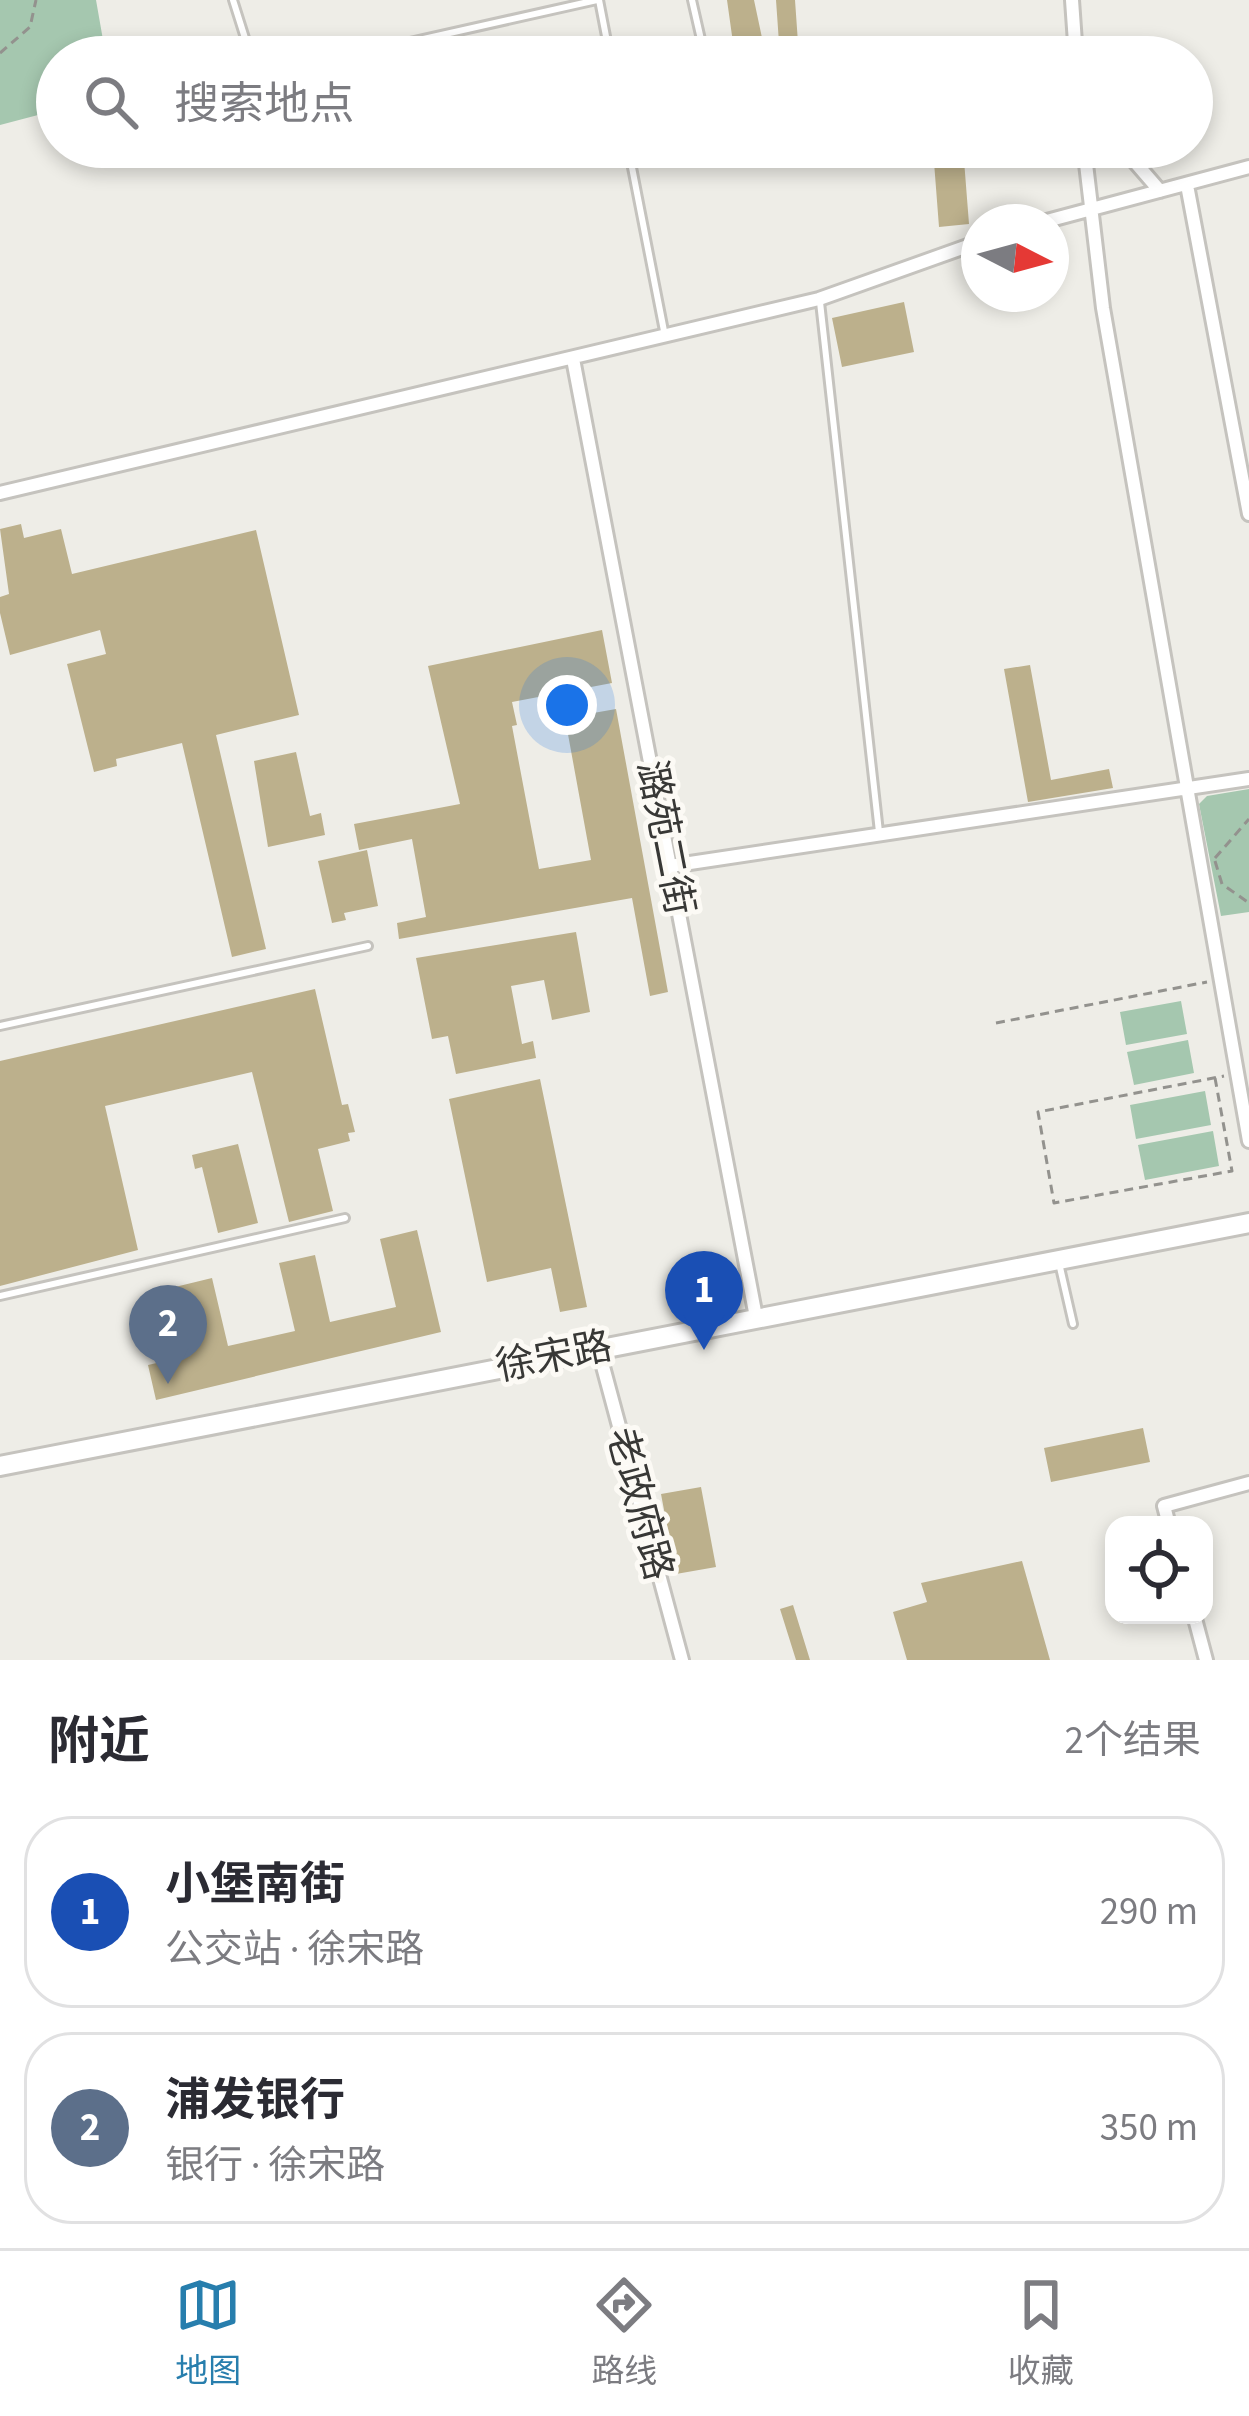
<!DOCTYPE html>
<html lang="zh">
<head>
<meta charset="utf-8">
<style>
	body { margin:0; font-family:"Source Sans 3","Noto Sans SC",sans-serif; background:#f7f7f7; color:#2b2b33 }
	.controls { position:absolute; right:36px; bottom:36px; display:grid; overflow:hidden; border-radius:24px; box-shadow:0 6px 18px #0003 }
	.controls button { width:108px; height:108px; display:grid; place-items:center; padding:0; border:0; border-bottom:3px solid #e1e1e2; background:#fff; color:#2b2b33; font:60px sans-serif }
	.compass { position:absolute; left:961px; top:204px; width:108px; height:108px; border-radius:50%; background:#fff; box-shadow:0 6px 18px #0003; rotate:96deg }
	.you { position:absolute; left:567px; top:705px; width:42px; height:42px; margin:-30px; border:9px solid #fff; border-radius:50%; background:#1a73e8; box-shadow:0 0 0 18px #1a73e833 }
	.badge { display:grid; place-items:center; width:78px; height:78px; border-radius:50%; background:#277ead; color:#fff; font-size:39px; font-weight:700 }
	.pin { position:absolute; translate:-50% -99px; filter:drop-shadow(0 3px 6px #0008) }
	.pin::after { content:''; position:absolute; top:63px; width:42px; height:36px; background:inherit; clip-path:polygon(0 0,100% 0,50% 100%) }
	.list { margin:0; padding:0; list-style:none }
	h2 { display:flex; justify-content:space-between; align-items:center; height:156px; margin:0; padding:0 48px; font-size:51px }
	h2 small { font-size:39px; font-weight:400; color:#7c7c81 }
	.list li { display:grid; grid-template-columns:78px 1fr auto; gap:36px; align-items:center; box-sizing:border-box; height:192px; margin:0 24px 24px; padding:0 24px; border:3px solid #e1e1e2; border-radius:48px }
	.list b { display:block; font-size:45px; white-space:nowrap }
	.list p { margin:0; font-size:39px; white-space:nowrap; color:#7c7c81 }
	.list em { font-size:39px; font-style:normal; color:#7c7c81 }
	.icon { flex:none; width:66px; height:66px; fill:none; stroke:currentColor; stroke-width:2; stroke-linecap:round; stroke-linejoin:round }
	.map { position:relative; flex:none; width:1249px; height:1660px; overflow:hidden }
	.search { position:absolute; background:#fff; box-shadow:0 6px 18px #0003; left:36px; right:36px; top:36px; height:132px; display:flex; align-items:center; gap:30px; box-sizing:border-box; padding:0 42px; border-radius:66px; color:#7c7c81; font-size:45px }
	.sheet { height:588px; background:#fff }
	nav { display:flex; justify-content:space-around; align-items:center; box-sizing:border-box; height:168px; border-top:3px solid #e1e1e2; background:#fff; font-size:33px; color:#7c7c81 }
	nav a { display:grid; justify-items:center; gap:6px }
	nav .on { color:#277ead }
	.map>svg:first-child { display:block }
	.green { fill:#a5c7af }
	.building { fill:#bcb08c }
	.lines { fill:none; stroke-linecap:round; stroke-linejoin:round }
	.lane-casing { stroke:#c5c3be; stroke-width:12 }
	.street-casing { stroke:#c5c3be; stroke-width:18 }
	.secondary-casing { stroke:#c5c3be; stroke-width:24 }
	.path { stroke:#93928e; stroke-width:3; stroke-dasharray:9 6; stroke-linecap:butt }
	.lane { stroke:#fff; stroke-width:6 }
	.street { stroke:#fff; stroke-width:12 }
	.secondary { stroke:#fff; stroke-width:18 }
	.labels { text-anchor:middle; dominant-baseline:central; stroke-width:10; stroke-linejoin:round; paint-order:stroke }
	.street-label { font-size:39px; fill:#383836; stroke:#fcfaf5 }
</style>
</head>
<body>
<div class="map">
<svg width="1249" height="1660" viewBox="0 0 1249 1660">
	<rect width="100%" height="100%" fill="#eeede7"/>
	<path class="green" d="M0,0H96L106,57H57V110L0,125Z
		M1249,789V912L1221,916L1199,804L1207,796Z
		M1181,1001L1187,1034L1126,1045L1120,1012Z
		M1188,1040L1194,1073L1134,1085L1127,1052Z
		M1205,1091L1211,1125L1136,1139L1130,1105Z
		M1213,1131L1219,1166L1145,1180L1138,1145Z"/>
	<path class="building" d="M727,0H754L765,52L735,57Z
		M776,0H795L799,57H780Z
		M964,160L969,224L939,227L934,162Z
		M904,302L914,352L842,367L832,318Z
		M21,524L24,538L61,529L72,574L256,530L299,715L216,735L266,949L232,957L182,743L116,759L117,766L94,772L67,664L106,654L100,630L10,655L0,613V597L9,594L0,529Z
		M602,630L612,683L512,702L517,725L512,726L539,869L591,860L565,718L616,709L668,992L650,996L632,898L399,939L397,923L426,917L412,839L359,850L354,824L460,804L428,666Z
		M1030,665L1051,780L1109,769L1113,788L1028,802L1004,669Z
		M296,752L310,816L321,813L325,835L268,847L254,761Z
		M367,850L378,906L344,913L346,920L332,923L318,861Z
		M576,932L590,1012L552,1020L544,980L511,986L522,1044L533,1041L536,1058L456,1074L448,1036L432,1039L416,958Z
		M315,989L342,1105L348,1104L355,1132L348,1133L350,1141L318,1149L333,1211L289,1222L252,1072L105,1106L138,1250L0,1286V1061Z
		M540,1079L587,1307L560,1312L551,1268L487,1282L449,1099Z
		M238,1144L258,1223L218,1233L202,1167L195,1169L192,1155Z
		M417,1230L441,1332L156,1400L148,1365L191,1355L175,1287L212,1278L228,1346L295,1331L279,1263L315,1255L330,1322L396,1307L380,1239Z
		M1143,1428L1150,1462L1051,1482L1044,1448Z
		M701,1487L716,1567L676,1574L661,1494Z
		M1022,1561L1050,1660H907L893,1612L927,1602L921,1583Z
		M793,1605L810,1660H796L780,1609Z"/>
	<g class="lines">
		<defs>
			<path id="lane" d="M233,0L251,57
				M599,0L610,57
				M692,0L705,57
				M343,57L597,0
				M628,147L665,336
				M820,302L879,832
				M0,1026L368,946
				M1059,1263L1073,1324
				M0,1296L345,1218"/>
			<path id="street" d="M1072,0L1076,57
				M1084,147L1103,308L1249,1141
				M1122,147L1160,191
				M1187,185L1249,514
				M1043,222L1249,167
				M573,359L756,1317
				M0,493L819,299L979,242
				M670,866L1249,779
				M598,1348L682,1660
				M1169,1525L1164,1506L1249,1483
				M1194,1615L1206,1660"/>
			<path id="secondary" d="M0,1466L1249,1223"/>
		</defs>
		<use href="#lane" class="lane-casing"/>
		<use href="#street" class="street-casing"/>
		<use href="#secondary" class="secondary-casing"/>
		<path class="path" d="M0,53L30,27L36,0
			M1215,858L1249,819
			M1215,861L1222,884L1249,903
			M996,1023L1207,982
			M1215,1078L1232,1171L1054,1203L1038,1112L1224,1076"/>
		<use href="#lane" class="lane"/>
		<use href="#street" class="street"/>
		<use href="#secondary" class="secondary"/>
	</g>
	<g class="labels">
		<g class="street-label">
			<text transform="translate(665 838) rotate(79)">潞苑二街</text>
			<text transform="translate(554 1357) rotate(-11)">徐宋路</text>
			<text transform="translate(639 1504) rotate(75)">老政府路</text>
		</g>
	</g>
</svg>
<div class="controls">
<button><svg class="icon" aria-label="locate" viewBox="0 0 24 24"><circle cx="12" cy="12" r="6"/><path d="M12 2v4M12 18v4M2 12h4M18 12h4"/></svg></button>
</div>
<svg class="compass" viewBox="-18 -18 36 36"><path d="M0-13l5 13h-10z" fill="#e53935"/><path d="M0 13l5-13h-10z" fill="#7c7c81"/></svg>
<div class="you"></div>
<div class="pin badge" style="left:704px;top:1350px;background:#1a4fb4">1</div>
<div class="pin badge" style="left:168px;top:1384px;background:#5c6f8a">2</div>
<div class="search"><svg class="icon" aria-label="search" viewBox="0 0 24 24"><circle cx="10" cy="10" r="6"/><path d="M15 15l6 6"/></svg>搜索地点</div>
</div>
<section class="sheet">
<h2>附近<small>2个结果</small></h2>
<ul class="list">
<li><span class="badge" style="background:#1a4fb4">1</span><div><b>小堡南街</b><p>公交站 · 徐宋路</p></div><em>290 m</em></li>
<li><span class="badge" style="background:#5c6f8a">2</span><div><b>浦发银行</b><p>银行 · 徐宋路</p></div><em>350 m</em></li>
</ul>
</section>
<nav>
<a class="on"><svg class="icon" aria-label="map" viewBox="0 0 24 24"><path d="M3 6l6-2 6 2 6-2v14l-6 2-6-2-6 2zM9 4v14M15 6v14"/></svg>地图</a>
<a><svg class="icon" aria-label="directions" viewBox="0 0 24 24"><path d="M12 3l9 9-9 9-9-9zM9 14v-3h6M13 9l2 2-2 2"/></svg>路线</a>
<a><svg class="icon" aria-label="saved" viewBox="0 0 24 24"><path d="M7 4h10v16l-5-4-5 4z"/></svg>收藏</a>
</nav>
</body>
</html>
